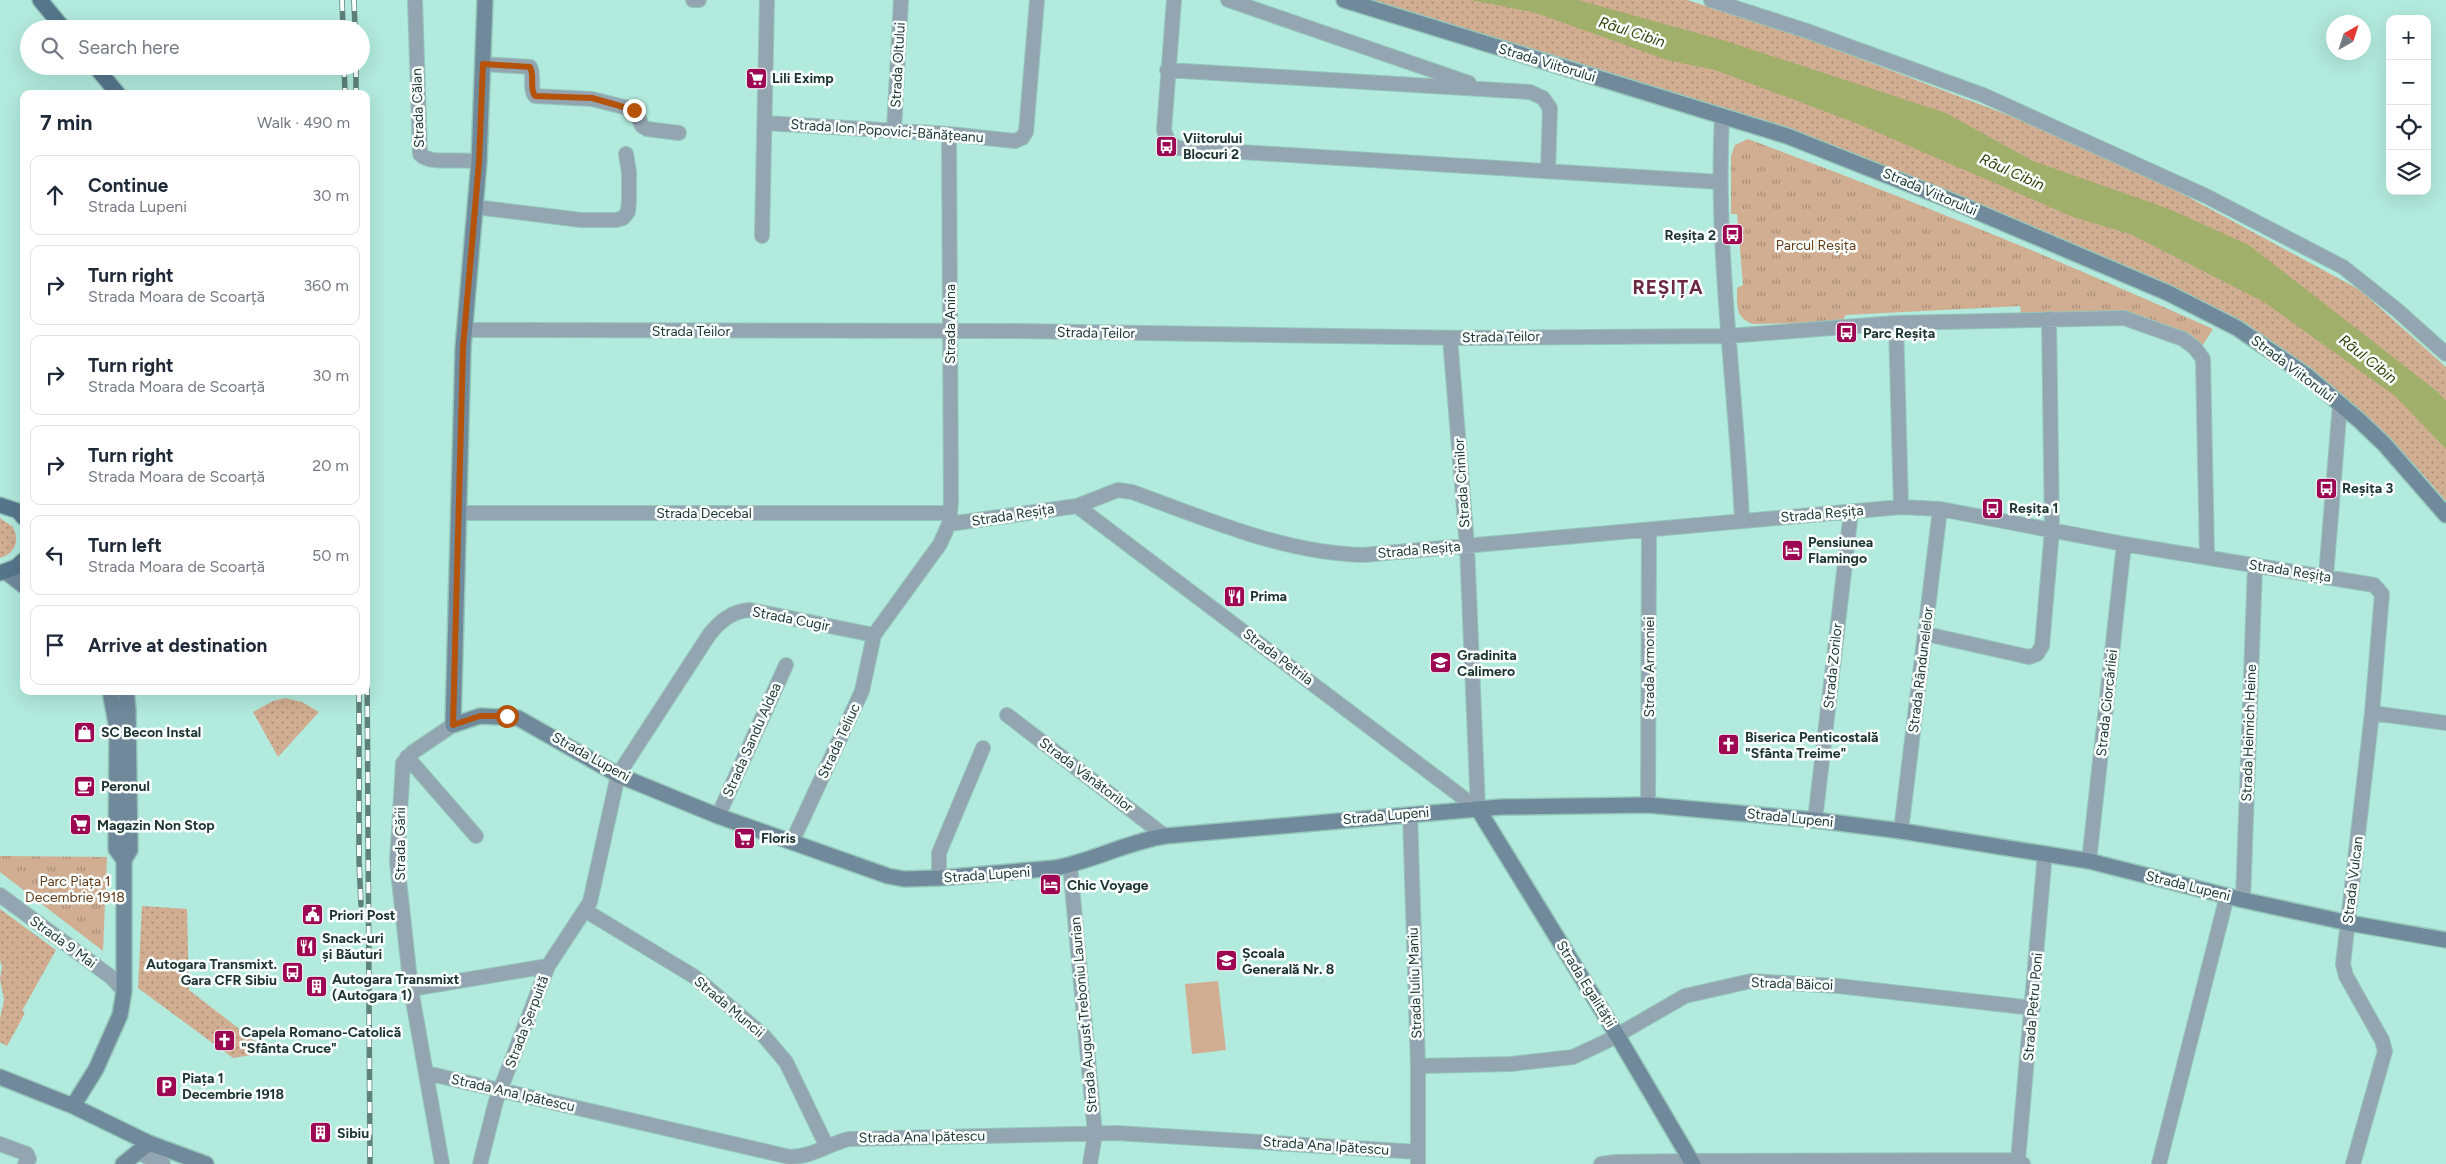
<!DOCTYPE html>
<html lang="en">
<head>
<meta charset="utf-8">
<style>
	body { margin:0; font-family:Figtree,sans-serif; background:#f2f2f3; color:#1f2937 }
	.controls { position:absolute; right:15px; top:15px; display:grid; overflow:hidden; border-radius:10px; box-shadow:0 5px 20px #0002 }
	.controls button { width:45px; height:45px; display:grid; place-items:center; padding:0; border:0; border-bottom:1px solid #e0e1e3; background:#fff; color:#1f2937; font:25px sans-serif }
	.compass { position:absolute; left:2326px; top:15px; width:45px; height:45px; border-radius:50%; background:#fff; box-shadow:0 5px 20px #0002; rotate:39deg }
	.stop { position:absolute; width:15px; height:15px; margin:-11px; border:4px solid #b45309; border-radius:50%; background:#fff }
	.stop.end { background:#b45309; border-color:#fff; box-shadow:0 1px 5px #0008 }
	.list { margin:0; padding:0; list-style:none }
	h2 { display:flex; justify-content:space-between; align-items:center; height:65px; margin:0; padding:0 20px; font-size:21px }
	h2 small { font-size:16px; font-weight:400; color:#747a83 }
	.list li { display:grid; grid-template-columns:32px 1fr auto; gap:15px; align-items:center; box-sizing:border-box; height:80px; margin:0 10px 10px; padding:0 10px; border:1px solid #e0e1e3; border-radius:10px }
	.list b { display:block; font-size:19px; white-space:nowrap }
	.list p { margin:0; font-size:16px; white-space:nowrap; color:#747a83 }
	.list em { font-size:16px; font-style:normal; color:#747a83 }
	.icon { flex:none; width:28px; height:28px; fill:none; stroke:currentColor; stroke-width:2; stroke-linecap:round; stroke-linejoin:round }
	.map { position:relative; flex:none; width:2446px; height:1164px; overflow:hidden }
	.search { position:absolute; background:#fff; box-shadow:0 5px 20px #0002; left:20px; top:20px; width:350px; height:55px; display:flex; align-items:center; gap:12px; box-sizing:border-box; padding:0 18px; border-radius:28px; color:#747a83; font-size:19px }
	.panel { position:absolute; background:#fff; box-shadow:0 5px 20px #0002; left:20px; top:90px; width:350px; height:605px; border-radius:10px }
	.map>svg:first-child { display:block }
	.grass { fill:url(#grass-dots) }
	.park { fill:url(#park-tufts) }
	.garden { fill:#d1ad91 }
	.water { fill:#a0b06b }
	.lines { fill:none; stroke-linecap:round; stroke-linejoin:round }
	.street-casing { stroke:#94c6ba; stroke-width:16 }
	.secondary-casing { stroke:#94c6ba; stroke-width:18 }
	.primary-casing { stroke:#94c6ba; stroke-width:18 }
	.street { stroke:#94a5b2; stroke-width:14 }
	.secondary { stroke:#708a9c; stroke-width:15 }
	.primary { stroke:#56768c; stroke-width:15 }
	.rail-casing { stroke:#5d827a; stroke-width:5.5 }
	.rail { stroke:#f9fffd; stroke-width:4; stroke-dasharray:11; stroke-linecap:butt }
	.route { stroke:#b45309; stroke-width:6 }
	.labels { text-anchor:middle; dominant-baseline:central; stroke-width:5; stroke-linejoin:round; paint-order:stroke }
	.street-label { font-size:14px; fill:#1d342f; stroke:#f9fffd }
	.poi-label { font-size:14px; font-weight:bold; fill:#1d342f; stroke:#f9fffd; text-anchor:start }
	.park-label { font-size:14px; fill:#643c19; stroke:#f9fffd }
	.water-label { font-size:15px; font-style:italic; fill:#353e08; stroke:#f9fffd }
	.district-label { font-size:19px; font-weight:bold; letter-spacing:1px; fill:#6b2842; stroke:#f9fffd }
</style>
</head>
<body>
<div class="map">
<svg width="2446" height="1164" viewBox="0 0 2446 1164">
	<defs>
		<pattern id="grass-dots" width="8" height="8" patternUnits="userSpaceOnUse" patternTransform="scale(1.25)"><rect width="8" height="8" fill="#d1ad91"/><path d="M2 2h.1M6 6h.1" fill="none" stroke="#a98e77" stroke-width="1.8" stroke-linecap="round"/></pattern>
		<pattern id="park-tufts" width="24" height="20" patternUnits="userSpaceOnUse" patternTransform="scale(1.25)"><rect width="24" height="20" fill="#d1ad91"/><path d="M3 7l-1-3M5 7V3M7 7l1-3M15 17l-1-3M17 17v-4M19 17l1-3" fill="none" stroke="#a98e77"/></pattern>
	</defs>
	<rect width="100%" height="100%" fill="#b2eadd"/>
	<path class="grass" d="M1373,0H1687L1798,35L2105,152L2360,290L2446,367V501L2413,463L2348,402L2246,323L2167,286L1877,163L1772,124Z
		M0,518L13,527C20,541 15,554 0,558Z
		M285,698L302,702L319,712L278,757L253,712L273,701Z
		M142,906L187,909L189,990L269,1052L233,1058L138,988Z
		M0,909L56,950L22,1011L25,1013L7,1046L0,1042V1019L4,1000L0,979L2,967L0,960Z"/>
	<path class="park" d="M1748,139C1905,197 2060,260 2213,329L2201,348L2161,327L2021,314L2020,306L1846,315L1841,322L1753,324C1735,318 1737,305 1737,288L1743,285L1737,214H1731V156L1735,145Z
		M0,856L107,857L103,951L0,872Z"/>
	<path class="garden" d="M1218,981L1226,1050L1192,1054L1185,984Z"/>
	<path class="water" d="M1471,0H1578L1726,41L1946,113L2033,161L2169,209L2249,245L2438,392L2446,401V449L2395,396L2264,302L2130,234L2073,217L1856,123L1715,70L1667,60L1536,13Z"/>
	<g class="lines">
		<defs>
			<path id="street" d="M415,0L420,154C431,166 463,157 479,162
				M693,0H699
				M1174,0L1164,130L1168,142L1178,148L1720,182
				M1228,0L1469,83
				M1711,0L1807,31L1983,95L2206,196L2343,267L2397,310L2446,354
				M483,64L530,67C535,76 529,88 535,96L592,99L628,108L637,114L642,126L647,129L679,133
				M1167,70L1530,92L1543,98L1550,108L1548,171
				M1722,116C1715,251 1736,386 1742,521
				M765,123L949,134L1015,141L1022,138L1026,132L1037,0
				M894,130L901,0
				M475,207L581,220H616L623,218L628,212L629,200V172L626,154
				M762,236L767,0
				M1896,323L1901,507
				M464,330L1017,331L1466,338L1728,336L1896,323L2124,318L2183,339L2195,348L2203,359L2207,557
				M1450,338L1467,546L1478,809
				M1077,506L1478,809
				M458,513H950
				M949,524L1077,506L1118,490L1132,492C1207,519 1283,553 1363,555L1901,507L1940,509L2124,544L2374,585L2382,594L2372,713L2343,964L2346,976L2382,1040L2385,1051L2353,1164
				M2326,576L2340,404
				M1926,634L2029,657L2037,654L2042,646L2052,530L2049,319
				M2372,713L2446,723
				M1007,715L1165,836
				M407,757L476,836
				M1648,805L1649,530
				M1410,814L1418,1066V1152
				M718,816L786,665
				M1815,820L1851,512
				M1901,831L1940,509
				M792,842L862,691L874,635
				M2089,861L2124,544
				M1070,865L1095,1134L1090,1164
				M939,878V853L983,748
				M0,895L111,977L124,991
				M2243,900L2255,566
				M586,911L695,977L763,1035L786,1062L827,1147
				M411,989L548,966
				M1418,1066L1511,1064L1573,1057L1607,1041L1685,996L1751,981L1838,986L2033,1008
				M426,1073L790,1157C812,1157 828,1144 849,1139L1116,1133L1418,1152V1164
				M0,1144L27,1154L29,1159L25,1164
				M137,1152L163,1164
				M2018,1160L2045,853
				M442,1164L411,989L397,862L403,763L413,752L453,725
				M480,1164L496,1101L548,966L590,902L618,775L709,635C720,621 732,611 750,610L874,635L940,544L949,524L951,502L949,134
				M1601,1164L1616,1162L1691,1161L2018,1160L2023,1164
				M2159,1164L2227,896"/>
			<path id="secondary" d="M485,0L479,162L463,348L453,725L480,716L518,718L618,775L718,816L888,876L904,879L939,878L1055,868C1093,861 1127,842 1165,836L1501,807L1648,805L1815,820L1901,831L2089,861L2243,900L2349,923L2446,940
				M1344,0L1787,136L1954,202L2168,293L2237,328L2306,375L2361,422L2385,445L2446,515
				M6,572L24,586
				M110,691L117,729L116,849L124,860
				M1478,809L1617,1035L1693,1164
				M0,1077L73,1106L149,1143L206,1164
				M73,1106L96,1069L120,1015L124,991V860L130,850L128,709L126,691
				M123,1164L149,1143"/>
			<path id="primary" d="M40,0L64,29
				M95,66L118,94
				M0,505L18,511L24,518
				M0,573L16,567L24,560"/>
		</defs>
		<use href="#street" class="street-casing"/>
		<use href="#secondary" class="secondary-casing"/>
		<use href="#primary" class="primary-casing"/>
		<use href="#street" class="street"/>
		<use href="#secondary" class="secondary"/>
		<use href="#primary" class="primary"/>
		<defs>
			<path id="rail" d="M342,0L343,29
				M354,0L355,29
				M344,66L345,94
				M356,66V94
				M366,486L370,1164
				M359,691V860L361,905"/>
		</defs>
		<use href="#rail" class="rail-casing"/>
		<use href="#rail" class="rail"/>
	</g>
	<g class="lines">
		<path class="route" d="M507,716H480L453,725L463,348L479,162L483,64L530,67C535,76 529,88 535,96L592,98L634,110"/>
	</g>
	<defs>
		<symbol id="supermarket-square" viewBox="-11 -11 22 22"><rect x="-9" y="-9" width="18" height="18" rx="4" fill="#9c0653" stroke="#f9fffd"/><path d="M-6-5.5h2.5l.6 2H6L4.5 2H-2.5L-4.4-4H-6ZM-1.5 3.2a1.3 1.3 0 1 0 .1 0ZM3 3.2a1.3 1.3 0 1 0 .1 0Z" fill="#fff"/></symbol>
		<symbol id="bus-square" viewBox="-11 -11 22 22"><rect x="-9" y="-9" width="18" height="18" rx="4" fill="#9c0653" stroke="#f9fffd"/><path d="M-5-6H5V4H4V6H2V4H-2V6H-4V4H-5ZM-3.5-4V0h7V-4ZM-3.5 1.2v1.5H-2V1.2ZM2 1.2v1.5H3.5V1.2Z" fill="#fff"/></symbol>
		<symbol id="hotel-square" viewBox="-11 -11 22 22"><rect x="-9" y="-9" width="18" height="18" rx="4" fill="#9c0653" stroke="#f9fffd"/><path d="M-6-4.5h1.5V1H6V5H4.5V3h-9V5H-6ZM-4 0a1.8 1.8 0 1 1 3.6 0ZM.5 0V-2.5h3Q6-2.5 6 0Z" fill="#fff"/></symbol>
		<symbol id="restaurant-square" viewBox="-11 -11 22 22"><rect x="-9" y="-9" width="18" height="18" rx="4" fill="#9c0653" stroke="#f9fffd"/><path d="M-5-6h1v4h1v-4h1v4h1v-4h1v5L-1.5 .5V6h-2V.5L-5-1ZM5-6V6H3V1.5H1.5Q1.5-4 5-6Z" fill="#fff"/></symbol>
		<symbol id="school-square" viewBox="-11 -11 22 22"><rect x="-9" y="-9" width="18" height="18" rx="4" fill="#9c0653" stroke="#f9fffd"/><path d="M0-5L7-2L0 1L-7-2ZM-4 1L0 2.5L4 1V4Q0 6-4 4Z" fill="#fff"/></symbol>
		<symbol id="shop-square" viewBox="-11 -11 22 22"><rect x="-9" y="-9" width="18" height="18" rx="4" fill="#9c0653" stroke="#f9fffd"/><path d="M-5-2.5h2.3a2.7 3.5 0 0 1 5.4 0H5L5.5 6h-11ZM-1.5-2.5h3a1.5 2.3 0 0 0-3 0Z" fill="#fff"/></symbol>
		<symbol id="church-square" viewBox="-11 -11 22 22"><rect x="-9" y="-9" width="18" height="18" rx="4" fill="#9c0653" stroke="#f9fffd"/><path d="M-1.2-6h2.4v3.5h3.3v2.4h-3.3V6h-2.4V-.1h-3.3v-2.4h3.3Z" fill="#fff"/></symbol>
		<symbol id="cafe-square" viewBox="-11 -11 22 22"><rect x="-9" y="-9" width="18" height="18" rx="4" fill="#9c0653" stroke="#f9fffd"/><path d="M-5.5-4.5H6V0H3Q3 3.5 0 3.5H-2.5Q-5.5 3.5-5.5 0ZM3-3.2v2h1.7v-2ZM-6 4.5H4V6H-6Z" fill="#fff"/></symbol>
		<symbol id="civic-square" viewBox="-11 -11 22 22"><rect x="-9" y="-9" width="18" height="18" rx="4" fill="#9c0653" stroke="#f9fffd"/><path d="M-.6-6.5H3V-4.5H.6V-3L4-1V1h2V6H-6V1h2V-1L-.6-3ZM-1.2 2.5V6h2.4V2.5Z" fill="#fff"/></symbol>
		<symbol id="building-square" viewBox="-11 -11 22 22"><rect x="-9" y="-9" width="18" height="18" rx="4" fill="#9c0653" stroke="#f9fffd"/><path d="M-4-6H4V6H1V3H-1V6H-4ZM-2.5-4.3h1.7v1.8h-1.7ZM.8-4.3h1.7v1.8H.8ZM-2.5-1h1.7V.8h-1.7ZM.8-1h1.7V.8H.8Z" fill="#fff"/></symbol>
		<symbol id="parking-square" viewBox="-11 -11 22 22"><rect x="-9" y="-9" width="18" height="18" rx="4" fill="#9c0653" stroke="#f9fffd"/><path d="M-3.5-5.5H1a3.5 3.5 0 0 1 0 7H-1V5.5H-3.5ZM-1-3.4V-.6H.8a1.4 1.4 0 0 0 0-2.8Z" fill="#fff"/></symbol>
	</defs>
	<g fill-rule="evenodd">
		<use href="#supermarket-square" x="744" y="66" width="25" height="25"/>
		<use href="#bus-square" x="1154" y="134" width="25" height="25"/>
		<use href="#bus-square" x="1720" y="222" width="25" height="25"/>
		<use href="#bus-square" x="1834" y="320" width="25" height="25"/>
		<use href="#bus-square" x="2314" y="476" width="25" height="25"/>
		<use href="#bus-square" x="1980" y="496" width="25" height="25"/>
		<use href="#hotel-square" x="1780" y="538" width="25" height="25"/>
		<use href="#restaurant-square" x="1222" y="584" width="25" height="25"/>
		<use href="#school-square" x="1428" y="650" width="25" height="25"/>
		<use href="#shop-square" x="72" y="720" width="25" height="25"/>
		<use href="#church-square" x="1716" y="732" width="25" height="25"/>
		<use href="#cafe-square" x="72" y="774" width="25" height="25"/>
		<use href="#supermarket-square" x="68" y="812" width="25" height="25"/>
		<use href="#supermarket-square" x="732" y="826" width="25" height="25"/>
		<use href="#hotel-square" x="1038" y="872" width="25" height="25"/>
		<use href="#civic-square" x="300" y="902" width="25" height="25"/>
		<use href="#restaurant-square" x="294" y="934" width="25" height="25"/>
		<use href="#school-square" x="1214" y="948" width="25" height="25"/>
		<use href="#bus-square" x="280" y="960" width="25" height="25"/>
		<use href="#building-square" x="304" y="974" width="25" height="25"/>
		<use href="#church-square" x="212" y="1028" width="25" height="25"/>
		<use href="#parking-square" x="154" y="1074" width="25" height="25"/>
		<use href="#building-square" x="308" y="1120" width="25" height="25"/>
	</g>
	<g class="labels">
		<g class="street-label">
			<text transform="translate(1547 63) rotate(17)">Strada Viitorului</text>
			<text transform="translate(898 65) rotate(-87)">Strada Oltului</text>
			<text transform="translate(418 108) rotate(-92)">Strada Călan</text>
			<text transform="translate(887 131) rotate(4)">Strada Ion Popovici-Bănățeanu</text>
			<text transform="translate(1930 192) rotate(23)">Strada Viitorului</text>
			<text transform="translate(950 324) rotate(-90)">Strada Anina</text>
			<text x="691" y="331">Strada Teilor</text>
			<text transform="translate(1096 333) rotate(1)">Strada Teilor</text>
			<text transform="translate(1501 337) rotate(-1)">Strada Teilor</text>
			<text transform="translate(2293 369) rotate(37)">Strada Viitorului</text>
			<text transform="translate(1462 483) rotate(-94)">Strada Crinilor</text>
			<text x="704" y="513">Strada Decebal</text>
			<text transform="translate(1822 514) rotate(-5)">Strada Reșița</text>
			<text transform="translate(1013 515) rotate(-9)">Strada Reșița</text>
			<text transform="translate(1419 550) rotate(-5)">Strada Reșița</text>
			<text transform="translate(2290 571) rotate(9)">Strada Reșița</text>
			<text transform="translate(791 619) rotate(11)">Strada Cugir</text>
			<text transform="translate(1278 657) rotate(37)">Strada Petrila</text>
			<text transform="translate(1833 666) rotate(-84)">Strada Zorilor</text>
			<text transform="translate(1649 667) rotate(-90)">Strada Armoniei</text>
			<text transform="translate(1921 670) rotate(-83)">Strada Rândunelelor</text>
			<text transform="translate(2107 703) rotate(-84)">Strada Ciorcârliei</text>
			<text transform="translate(2249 733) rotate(-88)">Strada Heinrich Heine</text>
			<text transform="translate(752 740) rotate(-66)">Strada Sandu Aldea</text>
			<text transform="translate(839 741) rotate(-65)">Strada Teliuc</text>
			<text transform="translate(591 757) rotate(29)">Strada Lupeni</text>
			<text transform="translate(1086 775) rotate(37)">Strada Vânătorilor</text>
			<text transform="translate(1386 816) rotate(-5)">Strada Lupeni</text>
			<text transform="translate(1790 818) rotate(6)">Strada Lupeni</text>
			<text transform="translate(400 844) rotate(-90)">Strada Gării</text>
			<text transform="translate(987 875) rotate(-4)">Strada Lupeni</text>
			<text transform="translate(2353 880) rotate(-83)">Strada Vulcan</text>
			<text transform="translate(2188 886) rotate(14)">Strada Lupeni</text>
			<text transform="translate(63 942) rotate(36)">Strada 9 Mai</text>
			<text transform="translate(1415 983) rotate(-92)">Strada Iuliu Maniu</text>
			<text transform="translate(1586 984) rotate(58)">Strada Egalității</text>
			<text transform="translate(1792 984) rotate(2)">Strada Băicoi</text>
			<text transform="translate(729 1007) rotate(40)">Strada Muncii</text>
			<text transform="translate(2033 1007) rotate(-85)">Strada Petru Poni</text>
			<text transform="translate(1084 1015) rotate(-95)">Strada August Treboniu Laurian</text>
			<text transform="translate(527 1022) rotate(-69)">Strada Șerpuită</text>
			<text transform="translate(513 1093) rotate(13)">Strada Ana Ipătescu</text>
			<text transform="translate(922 1137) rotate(-1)">Strada Ana Ipătescu</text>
			<text transform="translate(1326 1146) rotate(4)">Strada Ana Ipătescu</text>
		</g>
		<g class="poi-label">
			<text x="772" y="78">Lili Eximp</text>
			<text x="1183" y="138">Viitorului<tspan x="1183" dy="16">Blocuri 2</tspan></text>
			<text x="1716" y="235" text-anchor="end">Reșița 2</text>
			<text x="1863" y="333">Parc Reșița</text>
			<text x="2342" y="488">Reșița 3</text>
			<text x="2009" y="508">Reșița 1</text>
			<text x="1808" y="542">Pensiunea<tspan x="1808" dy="16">Flamingo</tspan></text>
			<text x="1250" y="596">Prima</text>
			<text x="1457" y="655">Gradinita<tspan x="1457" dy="16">Calimero</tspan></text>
			<text x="101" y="732">SC Becon Instal</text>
			<text x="1745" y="737">Biserica Penticostală<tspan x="1745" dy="16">"Sfânta Treime"</tspan></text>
			<text x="101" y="786">Peronul</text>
			<text x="97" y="825">Magazin Non Stop</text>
			<text x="761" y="838">Floris</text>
			<text x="1067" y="885">Chic Voyage</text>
			<text x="329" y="915">Priori Post</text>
			<text x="322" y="938">Snack-uri<tspan x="322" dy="16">și Băuturi</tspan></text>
			<text x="1242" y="953">Școala<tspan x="1242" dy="16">Generală Nr. 8</tspan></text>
			<text x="277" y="964" text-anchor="end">Autogara Transmixt.<tspan x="277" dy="16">Gara CFR Sibiu</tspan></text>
			<text x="332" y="979">Autogara Transmixt<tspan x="332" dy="16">(Autogara 1)</tspan></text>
			<text x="241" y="1032">Capela Romano-Catolică<tspan x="241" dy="16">"Sfânta Cruce"</tspan></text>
			<text x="182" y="1078">Piața 1<tspan x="182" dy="16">Decembrie 1918</tspan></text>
			<text x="337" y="1133">Sibiu</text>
		</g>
		<g class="park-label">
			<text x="1816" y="245">Parcul Reșița</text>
			<text x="75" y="881">Parc Piața 1<tspan x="75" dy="16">Decembrie 1918</tspan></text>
		</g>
		<g class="water-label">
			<text transform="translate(1632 32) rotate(18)">Râul Cibin</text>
			<text transform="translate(2012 172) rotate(24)">Râul Cibin</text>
			<text transform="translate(2368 359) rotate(38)">Râul Cibin</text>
		</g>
		<g class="district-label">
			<text x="1668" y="287">REȘIȚA</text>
		</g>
	</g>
</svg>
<div class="controls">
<button>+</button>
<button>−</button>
<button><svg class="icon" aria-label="locate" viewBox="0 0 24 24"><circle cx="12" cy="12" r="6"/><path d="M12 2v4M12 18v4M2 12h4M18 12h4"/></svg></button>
<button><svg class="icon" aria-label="layers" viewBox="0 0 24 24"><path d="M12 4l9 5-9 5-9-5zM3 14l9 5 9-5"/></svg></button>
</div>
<svg class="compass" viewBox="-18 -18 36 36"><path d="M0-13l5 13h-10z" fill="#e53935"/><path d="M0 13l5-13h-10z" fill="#747a83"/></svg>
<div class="stop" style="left:507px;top:716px"></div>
<div class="stop end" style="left:634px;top:110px"></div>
<div class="search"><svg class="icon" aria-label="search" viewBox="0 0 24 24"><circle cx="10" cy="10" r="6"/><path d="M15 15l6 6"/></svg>Search here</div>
<section class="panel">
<h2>7 min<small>Walk · 490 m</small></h2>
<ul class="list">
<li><svg class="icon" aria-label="ahead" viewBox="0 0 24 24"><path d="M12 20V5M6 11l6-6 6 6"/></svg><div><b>Continue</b><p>Strada Lupeni</p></div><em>30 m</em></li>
<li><svg class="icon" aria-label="right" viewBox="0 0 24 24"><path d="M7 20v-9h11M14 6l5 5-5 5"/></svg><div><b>Turn right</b><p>Strada Moara de Scoarță</p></div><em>360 m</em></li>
<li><svg class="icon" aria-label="right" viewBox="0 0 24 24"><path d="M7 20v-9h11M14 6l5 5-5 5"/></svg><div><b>Turn right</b><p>Strada Moara de Scoarță</p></div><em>30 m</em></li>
<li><svg class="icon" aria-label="right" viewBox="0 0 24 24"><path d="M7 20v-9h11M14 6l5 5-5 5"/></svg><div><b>Turn right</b><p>Strada Moara de Scoarță</p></div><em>20 m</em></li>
<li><svg class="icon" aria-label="left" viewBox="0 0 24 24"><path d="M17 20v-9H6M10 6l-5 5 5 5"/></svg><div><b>Turn left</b><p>Strada Moara de Scoarță</p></div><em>50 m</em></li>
<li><svg class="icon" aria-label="arrive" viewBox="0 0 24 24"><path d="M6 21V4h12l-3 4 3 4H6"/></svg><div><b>Arrive at destination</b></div></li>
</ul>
</section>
</div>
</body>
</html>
